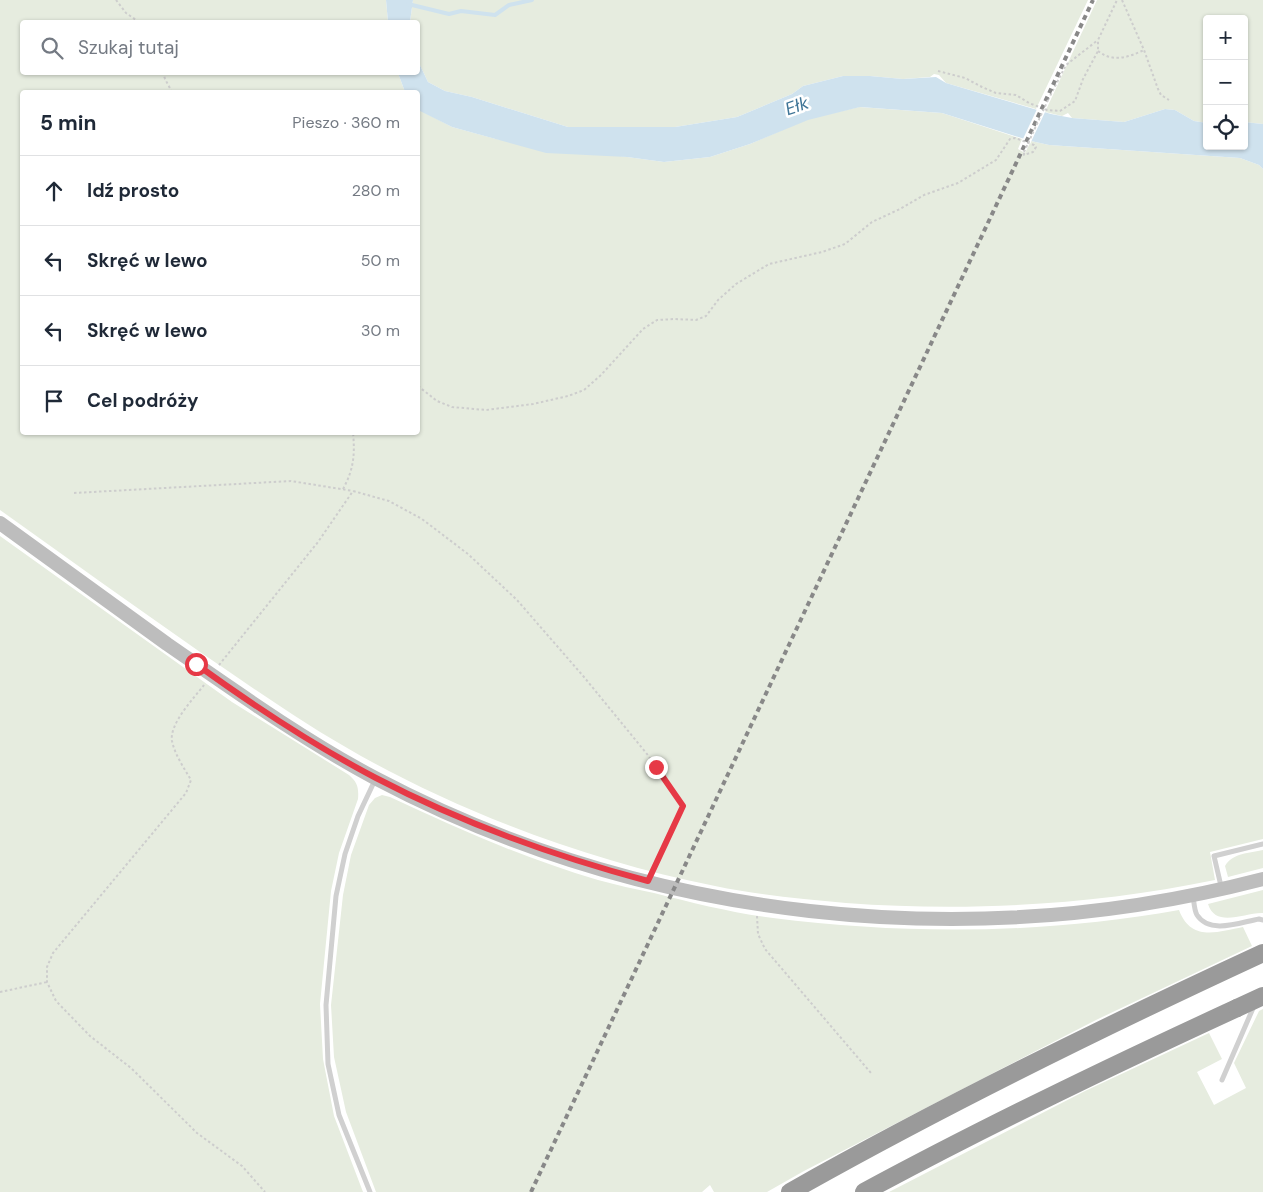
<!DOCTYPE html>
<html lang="pl">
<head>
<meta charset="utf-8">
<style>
	body { margin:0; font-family:"DM Sans",sans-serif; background:#f6f6f7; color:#1f2937 }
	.controls { position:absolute; right:15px; top:15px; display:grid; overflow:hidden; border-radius:5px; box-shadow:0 1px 4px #0004 }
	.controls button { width:45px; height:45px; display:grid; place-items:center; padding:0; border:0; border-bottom:1px solid #e0e1e3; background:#fff; color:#1f2937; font:25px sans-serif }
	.stop { position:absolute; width:15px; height:15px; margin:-11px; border:4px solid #e63946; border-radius:50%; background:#fff }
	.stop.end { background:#e63946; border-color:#fff; box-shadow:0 1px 5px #0008 }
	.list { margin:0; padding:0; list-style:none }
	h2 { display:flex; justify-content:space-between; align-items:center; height:65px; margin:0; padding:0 20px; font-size:21px }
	h2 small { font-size:16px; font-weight:400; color:#747a83 }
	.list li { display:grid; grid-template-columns:32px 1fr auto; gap:15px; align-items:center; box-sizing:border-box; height:70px; padding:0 20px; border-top:1px solid #e0e1e3 }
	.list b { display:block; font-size:19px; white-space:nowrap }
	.list em { font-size:16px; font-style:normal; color:#747a83 }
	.icon { flex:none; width:28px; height:28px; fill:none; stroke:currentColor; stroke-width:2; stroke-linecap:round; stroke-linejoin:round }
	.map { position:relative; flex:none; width:1263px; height:1192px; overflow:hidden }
	.search { position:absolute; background:#fff; box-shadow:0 1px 4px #0004; left:20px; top:20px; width:400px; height:55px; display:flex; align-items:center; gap:12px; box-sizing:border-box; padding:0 18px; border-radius:5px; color:#747a83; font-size:19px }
	.panel { position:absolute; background:#fff; box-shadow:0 1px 4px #0004; left:20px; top:90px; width:400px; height:345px; border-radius:5px }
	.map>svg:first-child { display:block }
	.green { fill:#e6ecdf }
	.water { fill:#cfe2ee }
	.pier { fill:#fff }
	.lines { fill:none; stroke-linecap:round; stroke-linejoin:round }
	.stream { stroke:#cfe2ee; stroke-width:4 }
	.path { stroke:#cdcdcd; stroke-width:2; stroke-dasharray:2.5 2.5; stroke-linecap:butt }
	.lane { stroke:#d0d0d0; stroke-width:5 }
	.secondary { stroke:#bdbdbd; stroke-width:14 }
	.highway { stroke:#9a9a9a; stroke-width:18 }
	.rail { stroke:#888; stroke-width:4; stroke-dasharray:5 4; stroke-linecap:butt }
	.path-bridge { stroke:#cdcdcd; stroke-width:2; stroke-dasharray:2.5 2.5; stroke-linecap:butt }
	.highway-bridge { stroke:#9a9a9a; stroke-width:18 }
	.route { stroke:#e63946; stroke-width:6 }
	.labels { text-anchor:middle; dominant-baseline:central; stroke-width:5; stroke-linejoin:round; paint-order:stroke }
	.water-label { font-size:18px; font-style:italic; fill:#3f7597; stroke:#fff }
</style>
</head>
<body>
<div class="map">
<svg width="1263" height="1192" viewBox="0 0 1263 1192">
	<rect width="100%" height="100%" fill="#fff"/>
	<path class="green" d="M0,0H386L388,22H22V72L398,73L405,92H22V432H418V109L452,127L496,139L664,162L710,157L750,144L808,119L859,107L942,113L1022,139L1018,149L1025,153L1031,141L1049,145L1240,158L1259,165L1263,169V839L1210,852L1215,880C1093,905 970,912 846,903C802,899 758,895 715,886C594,862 469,816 361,756C305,725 253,688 200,652C133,605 67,558 0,510Z
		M413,0H1088L1036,109L946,83L939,75L934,74L930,77L903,79L870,76H843L803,86L792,94L737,117L675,127H568L472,97L445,91L428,82L418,61V22H410Z
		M1097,0H1263V124L1244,122V19H1207V123L1194,121L1175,110L1165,109L1124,122L1072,118L1068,113L1062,116L1045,112Z
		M0,536L232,702L349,775C357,782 359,787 358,799L339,853L331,891L320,1004L323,1059L334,1116L363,1192H0Z
		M382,795L390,797C458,829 526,859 598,880C616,885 635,889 654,893C693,903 733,913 773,918C908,935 1045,934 1179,910C1191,942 1217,932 1243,927L1252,946L1096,1020L804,1171L767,1192H714L710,1185L702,1192H376L346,1112L334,1057L331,1005L343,895L351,855L369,805L375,798Z
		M1263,850V868L1228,877L1225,866C1232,853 1250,853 1263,850Z
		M1263,890V913C1245,912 1216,929 1208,904Z
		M1263,1009V1192H889L1085,1091L1209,1033L1222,1059L1197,1072L1214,1105L1246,1088L1234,1063L1259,1011Z"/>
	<path class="water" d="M386,0H413L410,22H388Z
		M418,61L428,82L445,91L472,97L568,127H675L737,117L792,94L803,86L843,76H870L903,79L936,77L946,83L1051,114L1072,118L1124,122L1165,109L1175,110L1194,121L1207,123V146H1244V122L1263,124V169L1259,165L1240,158L1049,145L1031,141L942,113L860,107L808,120L750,144L710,157L664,162L627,157L546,153L452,127L418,110V92H405L398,73L418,72Z"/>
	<path class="pier" d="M1038,107L1046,110L1030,144L1022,141Z"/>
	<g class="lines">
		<path class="stream" d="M408,4L449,14L461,11L495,15L509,5L532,0"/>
		<path class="path" d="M116,0L126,13L139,22
			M1122,0L1144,50L1158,89L1161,95L1169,100
			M1098,51C1113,63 1129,57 1144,50
			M938,71L965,78L982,87L996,93L1016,95L1029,103L1047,110L1060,111L1075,101L1083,79L1098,51V40L1117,0
			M163,72L165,79L172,92
			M1048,100L1066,65L1098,40
			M418,386L437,401L452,407L486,410L533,404L568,396L584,390L601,375L643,329L657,320L675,319L696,320L706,316L718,300L736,284L769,264L822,252L845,244L872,222L900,209L924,195L958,183L996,160L1010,139L1015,138L1034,145L1036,147L1033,152L1024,155V152
			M343,489C354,469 355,454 353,432
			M74,493L291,481L353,491
			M219,665L318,542L353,491L389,501L422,519L468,554L517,600L584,677L647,754L683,806L654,869
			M204,685C194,698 169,724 172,741C175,755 184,768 191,780L186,793L53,953L47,967V982L56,1001L90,1036L131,1068L197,1133L242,1166L265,1192
			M757,916L758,934L765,949L871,1073
			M0,992L47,982"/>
		<path class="lane" d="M1221,886L1214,856L1263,844
			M1193,896C1194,901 1194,910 1197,915C1210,935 1241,922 1259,919L1263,920
			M1222,1080L1254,1006
			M370,1192L339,1115L328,1064L326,1005L336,896L345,854L358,816L375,780"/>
		<path class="secondary" d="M0,523C56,564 112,604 167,644C235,691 302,739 375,778C646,921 967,956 1263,879"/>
		<path class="highway" d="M790,1192C944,1105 1103,1027 1263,953
			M864,1192C986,1126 1111,1066 1237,1008"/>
		<path class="rail" d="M531,1192L1093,0"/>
		<path class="path-bridge" d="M1024,152L1048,100"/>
		<path class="highway-bridge" d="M1237,1008L1263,996"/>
	</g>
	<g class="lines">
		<path class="route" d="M196,664C254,706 313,745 376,778C462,823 554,856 648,881L683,806L656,767"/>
	</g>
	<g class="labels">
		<g class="water-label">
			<text transform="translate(797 106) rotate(-19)">Ełk</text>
		</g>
	</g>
</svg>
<div class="controls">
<button>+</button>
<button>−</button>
<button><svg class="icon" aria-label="locate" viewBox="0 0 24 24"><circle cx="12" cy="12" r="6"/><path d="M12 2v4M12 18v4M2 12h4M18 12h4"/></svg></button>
</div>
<div class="stop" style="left:196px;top:664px"></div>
<div class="stop end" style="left:656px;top:767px"></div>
<div class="search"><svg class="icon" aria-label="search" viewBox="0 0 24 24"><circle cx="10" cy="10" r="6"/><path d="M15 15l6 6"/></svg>Szukaj tutaj</div>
<section class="panel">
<h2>5 min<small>Pieszo · 360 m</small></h2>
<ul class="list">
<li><svg class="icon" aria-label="ahead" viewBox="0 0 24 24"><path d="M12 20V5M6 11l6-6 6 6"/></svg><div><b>Idź prosto</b></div><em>280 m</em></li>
<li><svg class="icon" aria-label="left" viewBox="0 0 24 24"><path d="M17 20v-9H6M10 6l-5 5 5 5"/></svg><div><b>Skręć w lewo</b></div><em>50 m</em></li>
<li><svg class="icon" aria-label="left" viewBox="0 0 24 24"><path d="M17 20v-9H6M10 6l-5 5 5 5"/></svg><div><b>Skręć w lewo</b></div><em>30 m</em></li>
<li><svg class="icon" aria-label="arrive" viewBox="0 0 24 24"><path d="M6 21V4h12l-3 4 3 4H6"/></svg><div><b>Cel podróży</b></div></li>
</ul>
</section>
</div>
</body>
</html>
